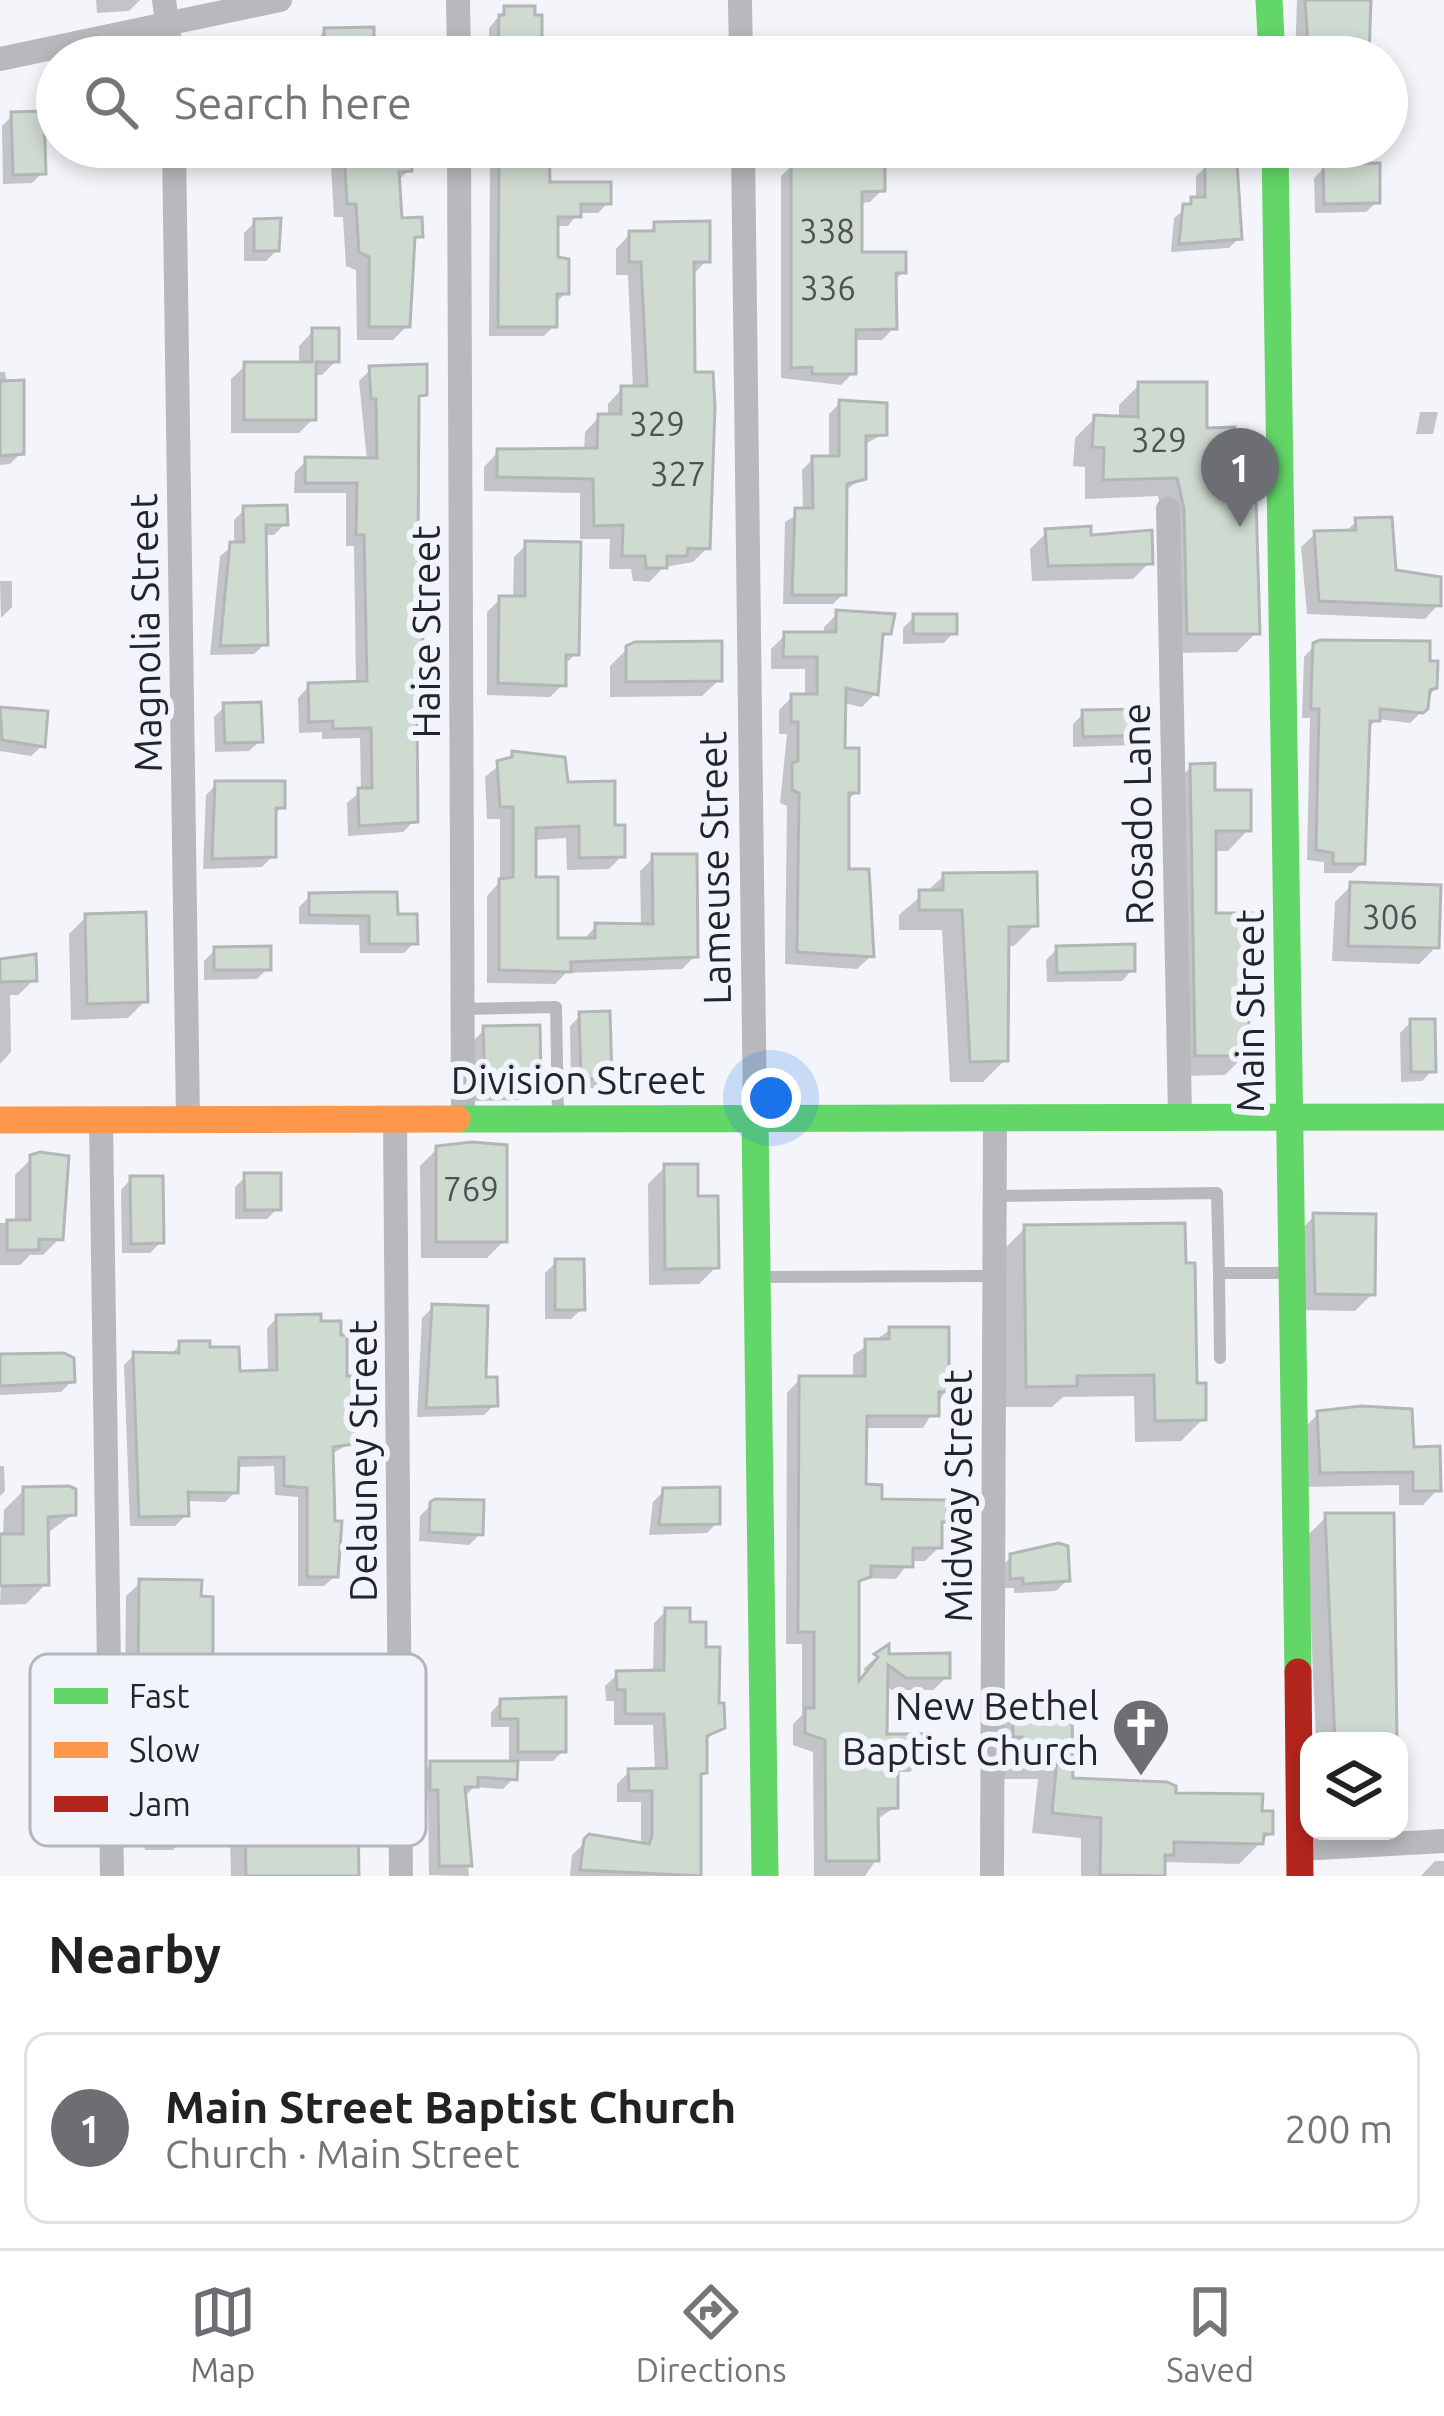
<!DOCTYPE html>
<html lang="en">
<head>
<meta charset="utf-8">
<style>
	body { margin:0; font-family:Ubuntu,sans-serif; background:#f6f6f6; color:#222 }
	.controls { position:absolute; right:36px; bottom:36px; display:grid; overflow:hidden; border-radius:24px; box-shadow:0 6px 18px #0003 }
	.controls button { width:108px; height:108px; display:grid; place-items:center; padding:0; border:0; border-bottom:3px solid #e0e0e0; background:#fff; color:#222; font:60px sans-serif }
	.you { position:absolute; left:771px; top:1098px; width:42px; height:42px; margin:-30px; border:9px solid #fff; border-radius:50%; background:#1a73e8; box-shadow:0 0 0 18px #1a73e833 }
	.badge { display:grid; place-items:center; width:78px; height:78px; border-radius:50%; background:#6c6e74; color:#fff; font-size:39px; font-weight:700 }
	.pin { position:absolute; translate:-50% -99px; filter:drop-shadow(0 3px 6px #0008) }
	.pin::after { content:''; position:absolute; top:63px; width:42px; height:36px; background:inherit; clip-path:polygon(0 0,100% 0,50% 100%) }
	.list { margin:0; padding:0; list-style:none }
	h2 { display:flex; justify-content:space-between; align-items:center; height:156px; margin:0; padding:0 48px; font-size:51px }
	h2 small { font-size:39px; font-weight:400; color:#767676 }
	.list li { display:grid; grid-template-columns:78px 1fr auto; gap:36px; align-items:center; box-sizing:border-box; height:192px; margin:0 24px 24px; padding:0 24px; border:3px solid #e0e0e0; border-radius:24px }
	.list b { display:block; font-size:45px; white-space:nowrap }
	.list p { margin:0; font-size:39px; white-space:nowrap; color:#767676 }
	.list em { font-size:39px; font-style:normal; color:#767676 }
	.icon { flex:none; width:66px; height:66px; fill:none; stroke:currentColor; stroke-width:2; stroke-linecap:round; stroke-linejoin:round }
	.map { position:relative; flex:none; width:1444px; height:1876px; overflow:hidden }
	.search { position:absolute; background:#fff; box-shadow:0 6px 18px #0003; left:36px; right:36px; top:36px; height:132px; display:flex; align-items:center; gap:30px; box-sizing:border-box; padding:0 42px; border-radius:66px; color:#767676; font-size:45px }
	.sheet { height:372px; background:#fff }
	nav { display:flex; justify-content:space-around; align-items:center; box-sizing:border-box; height:168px; border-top:3px solid #e0e0e0; background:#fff; font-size:33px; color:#767676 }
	nav a { display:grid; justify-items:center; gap:6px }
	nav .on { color:#6c6e74 }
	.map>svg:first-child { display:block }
	.shadow { fill:#0003 }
	.building { fill:#cfdbd1; stroke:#b3b6b6; stroke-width:3 }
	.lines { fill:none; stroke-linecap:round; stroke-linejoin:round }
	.lane { stroke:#b8b9bc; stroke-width:12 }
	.street { stroke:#b8b9bc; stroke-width:24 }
	.fast { stroke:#63d668; stroke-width:27 }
	.slow { stroke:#ff974d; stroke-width:27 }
	.jam { stroke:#b3261e; stroke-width:27 }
	.labels { text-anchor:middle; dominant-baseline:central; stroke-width:12; stroke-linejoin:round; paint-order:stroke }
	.number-label { font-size:33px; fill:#4e5255 }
	.street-label { font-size:39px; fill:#23252c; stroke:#f2f4fc }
	.poi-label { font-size:39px; fill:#23252c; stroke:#f2f4fc; text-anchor:end }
	.key { fill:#f2f4fc; stroke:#b4b6be; stroke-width:3 }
	.key-label { font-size:33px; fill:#23252c }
</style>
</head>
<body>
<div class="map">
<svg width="1444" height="1876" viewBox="0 0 1444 1876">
	<rect width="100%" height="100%" fill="#f4f5fa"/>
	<path class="shadow" d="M96,0H140L129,11L97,13Z
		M1297,0H1367L1366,57H1295Z
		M505,9L539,57H489V28Z
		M325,31L371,42H409V57H311V45Z
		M711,54V57H665L667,55Z
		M13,115L43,172L32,183L3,184L2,126Z
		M173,147H266L251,162L175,166Z
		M344,147H409V170L397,182L399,221L420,236L411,244L407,326L393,340H357L356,270L346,266L343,217H334L331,166Z
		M490,147H546L547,185L608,203L598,213H578L568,226H555V259L566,292L556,303L554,326L544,336H489Z
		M588,147H653L588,154Z
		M793,164L882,190L870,202L859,203V255L903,272L894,281V328L882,340H853V373L841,385L781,378V176Z
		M1207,166L1239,238L1229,248L1171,252L1174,218L1196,200V176Z
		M1325,167L1377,202L1366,212L1315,213L1314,178Z
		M255,222L277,250L266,261H244V233Z
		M656,225L707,260L692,276V375L708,547L693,562L664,567L649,582L633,581L631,569H609L610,539H580V493L484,491V467L498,452L584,451L585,432L599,417H608V404L622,389H633L628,275H616V249L630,234H646Z
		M313,331L336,361L322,375H313V419L299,433H231V379L246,365H299V346Z
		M371,369L424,393L416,402L417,683L425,699L414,717L415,820L403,832L348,836L347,803L361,791L360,738L322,739V732L299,733L298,698L309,686L356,685L354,546H346V493H294L295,472L307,460L367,461L359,381Z
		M0,372H5L21,453L10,464L0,465Z
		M1139,385L1233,469L1257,632L1237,652L1168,653L1166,530L1158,496L1085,499V467L1073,466L1075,438L1095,418L1119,419V405Z
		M840,403L884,434L863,445V478L844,491L843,594L833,604H783L785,522L803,511L802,470L813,459H829V414Z
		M1420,412H1438L1433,434H1416Z
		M245,509L285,524L274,535H263L265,644L254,654L210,655L220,556L234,545V520Z
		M1357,521L1393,573L1438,605L1425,619L1307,614L1301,547L1315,534L1344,533Z
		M1047,532L1089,538L1150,562L1133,579L1032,581L1030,549Z
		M527,544L576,654L563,666V684L550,697L487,695V612L500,599H513L514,557Z
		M0,581H12V607L1,618Z
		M838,613L888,633L879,641L875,694L862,707L843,703L842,751L856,792L846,802V872L871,956L857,969L785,964L787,806L780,803L787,734H779V710L792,697H805V669H771V649L785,635H824V627Z
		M914,617L954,632L944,643L903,644V628Z
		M1314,646L1434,687L1426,708L1410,723L1377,719L1366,730L1362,863L1352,873H1324V862L1307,860L1310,718H1302L1304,657Z
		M627,649L719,680L702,696L610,697V666Z
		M225,706L260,741L249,751L215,752L214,717Z
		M0,710L45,714L42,746L31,756L0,751Z
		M1084,713L1143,734L1133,745L1073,747V724Z
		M513,754L565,785L612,828L622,856L609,869L567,870L566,838L533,840V880L555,941H582L596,926L641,927L640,871L654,857L695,956L682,969L566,973L555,984L487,983V896L500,882V819H487L485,777Z
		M1191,767L1248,830L1228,851H1213V916L1258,950L1245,963L1246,1054L1225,1075L1176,1076L1170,787Z
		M217,784L282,807L273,816V856L262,867L203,869L206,795Z
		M944,876L1035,925L1014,946H1006L1005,1060L983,1082H950L942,930H899V915Z
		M1352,885L1436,947L1419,964L1332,961L1335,902Z
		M310,896L395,917L415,942L404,953H360L359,925L299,924V907Z
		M86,917L145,1001L128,1018L71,1020L69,934Z
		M1057,949L1132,970L1122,981L1047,982L1046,960Z
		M215,950L268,968L257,979L204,980V961Z
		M33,957L34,980L18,995H10L11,1052L0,1064V958Z
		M581,1015L609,1077L598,1088L571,1089L570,1026Z
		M1411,1022L1433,1070L1422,1081L1401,1082L1400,1033Z
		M485,1029L538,1083L521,1100L469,1101L468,1046Z
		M437,1149L504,1241L487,1258H421L420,1166Z
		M32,1158L60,1238L43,1255H30L20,1265H0V1223H15V1175Z
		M665,1167L695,1199L716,1267L699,1284L649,1285L648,1184Z
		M246,1176L278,1208L267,1219H235V1187Z
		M131,1179L161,1242L150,1253H122L121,1190Z
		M1314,1216L1372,1294L1355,1311L1299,1310L1298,1233Z
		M1025,1228L1194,1386L1203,1419L1181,1441L1135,1442L1134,1396L1063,1397L1052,1407H1005L1003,1250Z
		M556,1262L582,1309L571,1319H545V1273Z
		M433,1307L495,1404L484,1415L417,1417L422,1318Z
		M277,1318L344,1379L352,1442L330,1455L335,1576L324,1586H298V1497L275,1495L274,1466L236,1467L235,1492L225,1502L185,1501L186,1515L175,1526H130L124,1365L134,1355L169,1356L181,1344L237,1374L268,1373L267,1328Z
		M890,1330L946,1390L923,1428H864L863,1487L939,1547L925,1561H910L896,1579L865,1578L856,1587V1686L867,1672L863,1669L886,1649V1657L947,1677L933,1690H892L885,1685L884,1737L923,1758L910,1772H895V1807L875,1821L876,1860L865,1876H814L813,1752L793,1745V1724L802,1715V1644H786L787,1393L800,1379H853V1355Z
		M0,1357L72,1381L61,1392L0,1395Z
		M1318,1414L1411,1450L1438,1489L1423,1505H1399V1485L1305,1487L1303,1429Z
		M0,1466H4L5,1491L0,1496Z
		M24,1490L73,1514L45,1535L46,1584L26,1604L0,1605L4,1510Z
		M664,1491L717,1523L707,1533L649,1535L653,1502Z
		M431,1505L480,1534L469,1545L419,1541L420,1516Z
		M1327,1516L1394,1741H1316L1307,1536Z
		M1011,1557L1067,1580L1056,1591L1014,1593V1588H1000V1568Z
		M141,1582L210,1667L190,1687L191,1744L205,1766L186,1781L187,1836L173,1850H145L140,1781L133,1782L130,1693H125L126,1596Z
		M666,1611L687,1625L703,1649L722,1727L703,1742L699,1876H570L572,1855L590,1838L641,1846V1802H617V1784L629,1772L655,1771L653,1725H614V1701H606L605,1686L618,1674L653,1673L654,1623Z
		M501,1702L563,1751L553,1761H515L514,1778L503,1789L474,1787L463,1798L469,1876L429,1875L428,1799H421L420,1775L431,1764H509V1727H491V1712Z
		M1069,1711L1070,1780L1259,1814L1270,1833L1239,1864L1162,1862L1160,1876H1081V1838L1032,1833L1038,1779H1003L993,1733L1014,1712Z
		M246,1824L356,1876H231L230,1840Z
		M1317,1831H1390L1376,1845L1318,1847Z
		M1435,1861H1444V1876H1421Z"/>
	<path class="building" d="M1305,0H1371L1369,57H1309Z
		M504,6H535V15H542V57H498L499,15H504Z
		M374,27V57H324V28Z
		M44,111L46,174L13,175L11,112Z
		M410,147L412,171L399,172L402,218L422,217L423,237H415L410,327H369V257L359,252L356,204H347L344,149Z
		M499,147H549L550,182H611V204H581V217H558V257L569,259V294H557V327H498Z
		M791,161H885V191L862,192V252H906V273H896L897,329L856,330V374H812V367L791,368Z
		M1205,163H1237L1242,239L1179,244L1183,204H1191V197H1205Z
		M1380,163V203L1324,204L1323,164Z
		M281,218L279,251H254V219Z
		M710,221V262H694L695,372H713L715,407L710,549L688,548L687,556H667V568H646L645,556H622L623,525L594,526L593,479L497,477V449L597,448L598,414H621V386H647L641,262H629V231H654V222Z
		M312,328H339V362H316V420H244V362H312Z
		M427,364V395L419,396L418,561H428L420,680H428V700H421L422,713L417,714L418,822L359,826L358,788H372L371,728L333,729V721L309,722L308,683L367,681L364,535H356L357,483H305V457L377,458L376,399H371L369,366Z
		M24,380V454L0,456V381Z
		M1138,382H1207V428L1235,427L1236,465H1255L1260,634H1187L1184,509L1177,478L1103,480L1104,448L1092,447L1094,415L1138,417Z
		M839,400L887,403V435L866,436V479L847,484L846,595H792L795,508H813L812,456H839Z
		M287,505L288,525H266L268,645L220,646L230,542H244L243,506Z
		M1392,517L1396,570L1441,577V606L1319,601L1314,531L1356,530L1355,518Z
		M1091,526V535L1152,530L1153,564L1048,566L1045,529Z
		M525,541L581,542L579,655H566V686L498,683L499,596H525Z
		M836,610L895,614L891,634H883L878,695L846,688L845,748H859V793H849V869H869L874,957L797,952L799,793L792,790V763L798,761V722H791V694H817V657H783L784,632H836Z
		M913,614H957V634H913Z
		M1320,640L1430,641V661H1438L1437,688L1430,690L1428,709L1423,713L1380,709V721H1370L1365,864H1333V853L1316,850L1319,709H1311V691L1313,643Z
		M722,641V681L626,682V646L635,642Z
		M261,702L263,742L225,743L223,703Z
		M0,707L48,711L45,747L2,740Z
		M1146,709V735L1083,737L1082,710Z
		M512,751L565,757L568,782L615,781V825H625V857L579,858V826L536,828V877H558V938H595V923L653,924L652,854H697L698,957L571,962V972L499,970V879L513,877V807H500L497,761L512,757Z
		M1215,763V790H1251V831H1216V913H1260L1261,951H1248L1249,1056H1195L1190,764Z
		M215,781H285V808H276V857L212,859Z
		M1037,872L1038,926L1009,927L1008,1061L970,1062L962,910H919V890H943V873Z
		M1350,882L1441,885L1439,948L1348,946Z
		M370,892H397L398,914H417L418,944H369V916L309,915V893Z
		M146,912L148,1002L87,1004L85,914Z
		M1135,944V971L1057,973L1056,946Z
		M271,946V970H214V947Z
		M36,954L37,981L0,982V959Z
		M610,1011L612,1079H581L579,1012Z
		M1410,1019H1435L1436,1072H1411Z
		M540,1025L541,1085H485L483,1026Z
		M472,1142L507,1145V1242H436V1146Z
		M40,1152L69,1156L63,1240L39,1239V1250H7V1220H30V1155Z
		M664,1164H698V1196H718L719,1268L665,1269Z
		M244,1173H281V1210H245Z
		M130,1176H163L164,1243L131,1244Z
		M1313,1213L1376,1214L1375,1295L1315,1294Z
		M1185,1223L1186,1263H1195L1197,1383H1206V1420L1155,1421L1154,1375L1077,1376V1386L1026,1387L1024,1225Z
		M555,1259H584L585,1310H555Z
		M432,1304L488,1306L486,1377H497L498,1406L426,1408Z
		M321,1314V1321H341V1335H347V1376H353L355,1444L333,1447L335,1521H342L338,1577H307V1488L284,1486V1457L239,1458L238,1493L188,1492L189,1516L139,1517L133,1352L179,1353V1341H210V1347H239L240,1371L277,1370L276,1315Z
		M889,1327H949V1392H939V1416H867L866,1484L882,1485V1499L947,1500V1522H942V1548H913V1567L871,1566V1577L859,1581V1681L878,1657L874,1654L889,1644V1654L950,1653V1678H906L888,1665L887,1734H926V1760H898V1808L878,1809L879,1861H826L825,1740L805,1733V1708H814V1632H798L799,1376H865V1339H889Z
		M64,1353L74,1358L75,1382L0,1386V1354Z
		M1361,1406L1412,1409L1414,1447L1440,1446L1441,1491H1413V1472L1320,1473L1317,1411Z
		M69,1486L76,1489V1515L48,1517L49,1585L0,1586V1534H23V1487Z
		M720,1487V1524L659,1525L663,1488Z
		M435,1499L484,1500L483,1535L429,1532L430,1502Z
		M1325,1513H1394L1397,1741H1335Z
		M1058,1543L1068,1546L1070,1581L1023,1584V1578L1010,1579V1554Z
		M139,1579L202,1580L201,1596L213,1597V1668H207V1675H193L194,1741L207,1740L208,1767L189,1768L190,1837H159L155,1821L154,1768L146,1769L143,1680H138Z
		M665,1608H690V1622H706V1647H720L719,1703H724L725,1728L707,1736V1773L701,1774V1876L580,1870L584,1839L589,1834L649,1844L652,1836V1791H629L628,1769L667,1768L664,1714H625V1690H617L616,1671L664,1670Z
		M566,1697V1752H518V1719H500V1699Z
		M1072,1708L1073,1778L1167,1782L1176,1786V1793L1263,1794L1262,1811H1273V1834H1264L1263,1844L1174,1842V1855H1165V1876L1100,1875L1101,1818L1052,1813L1057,1759H1023L1022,1737H1013V1709Z
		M430,1761H518L517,1780L478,1777V1787H465L472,1866H439L438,1790H430Z
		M358,1819L359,1876H246L245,1821Z"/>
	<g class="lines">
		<path class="lane" d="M463,1009L556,1007L558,1117
			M994,1196L1217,1193L1219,1273H1289
			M1219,1273L1220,1358
			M759,1277L994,1276"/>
		<path class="street" d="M164,0L172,57
			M458,0L459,57
			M740,0L741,57
			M0,59L280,0
			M174,147L188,1119
			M459,147L463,1117
			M743,147L755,1119
			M1168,509L1180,1117
			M395,1118L401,1876
			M101,1119L112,1876
			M1300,1849L1444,1841
			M992,1876L995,1117"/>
		<path class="fast" d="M1269,0L1272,57
			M1275,147L1298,1672
			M457,1119L1444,1117
			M755,1119L765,1876"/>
		<path class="slow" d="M0,1120L457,1119"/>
		<path class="jam" d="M1298,1672L1300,1876"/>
	</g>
	<defs>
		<symbol id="church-pin" viewBox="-11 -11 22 30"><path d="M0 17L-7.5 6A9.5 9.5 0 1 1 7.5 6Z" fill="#6c6e74" stroke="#f2f4fc"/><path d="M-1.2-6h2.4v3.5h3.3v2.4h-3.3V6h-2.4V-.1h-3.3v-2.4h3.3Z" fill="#fff"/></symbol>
	</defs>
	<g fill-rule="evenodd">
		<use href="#church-pin" x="1108" y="1694" width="66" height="90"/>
	</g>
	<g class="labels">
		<g class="number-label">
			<text x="827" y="230">338</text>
			<text x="828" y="287">336</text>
			<text x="657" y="423">329</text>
			<text x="1159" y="439">329</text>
			<text x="678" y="473">327</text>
			<text x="1390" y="916">306</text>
			<text x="471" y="1188">769</text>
		</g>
		<g class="street-label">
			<text transform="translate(425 632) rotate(-90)">Haise Street</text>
			<text transform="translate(145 633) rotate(-91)">Magnolia Street</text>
			<text transform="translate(1137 814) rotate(-91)">Rosado Lane</text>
			<text transform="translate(714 868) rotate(-91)">Lameuse Street</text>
			<text transform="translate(1249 1011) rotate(-90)">Main Street</text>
			<text x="578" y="1079">Division Street</text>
			<text transform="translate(362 1461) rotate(-90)">Delauney Street</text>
			<text transform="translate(957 1496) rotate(-90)">Midway Street</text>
		</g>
		<g class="poi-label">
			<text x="1099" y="1705">New Bethel<tspan x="1099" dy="45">Baptist Church</tspan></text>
		</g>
	</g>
	<rect x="30" y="1654" width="396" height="192" rx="18" class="key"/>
	<rect x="54" y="1688" width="54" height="16" fill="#63d668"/>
	<rect x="54" y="1742" width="54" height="16" fill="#ff974d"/>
	<rect x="54" y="1796" width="54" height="16" fill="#b3261e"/>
	<g class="key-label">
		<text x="129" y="1708">Fast</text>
		<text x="129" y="1762">Slow</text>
		<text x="129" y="1816">Jam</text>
	</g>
</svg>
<div class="controls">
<button><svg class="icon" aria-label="layers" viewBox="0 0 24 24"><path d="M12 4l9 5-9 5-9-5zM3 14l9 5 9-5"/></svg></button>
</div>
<div class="you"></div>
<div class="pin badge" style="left:1240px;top:527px">1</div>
<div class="search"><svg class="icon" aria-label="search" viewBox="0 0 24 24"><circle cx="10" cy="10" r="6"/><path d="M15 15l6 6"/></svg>Search here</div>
</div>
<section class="sheet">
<h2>Nearby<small></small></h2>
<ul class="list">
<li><span class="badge">1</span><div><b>Main Street Baptist Church</b><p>Church · Main Street</p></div><em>200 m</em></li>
</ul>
</section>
<nav>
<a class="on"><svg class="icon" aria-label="map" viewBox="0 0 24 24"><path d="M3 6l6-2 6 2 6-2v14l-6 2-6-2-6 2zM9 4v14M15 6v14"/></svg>Map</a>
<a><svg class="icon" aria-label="directions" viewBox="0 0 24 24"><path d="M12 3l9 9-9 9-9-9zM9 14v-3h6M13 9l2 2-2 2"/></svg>Directions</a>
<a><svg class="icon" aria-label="saved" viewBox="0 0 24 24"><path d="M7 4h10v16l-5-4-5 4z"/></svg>Saved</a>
</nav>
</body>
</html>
